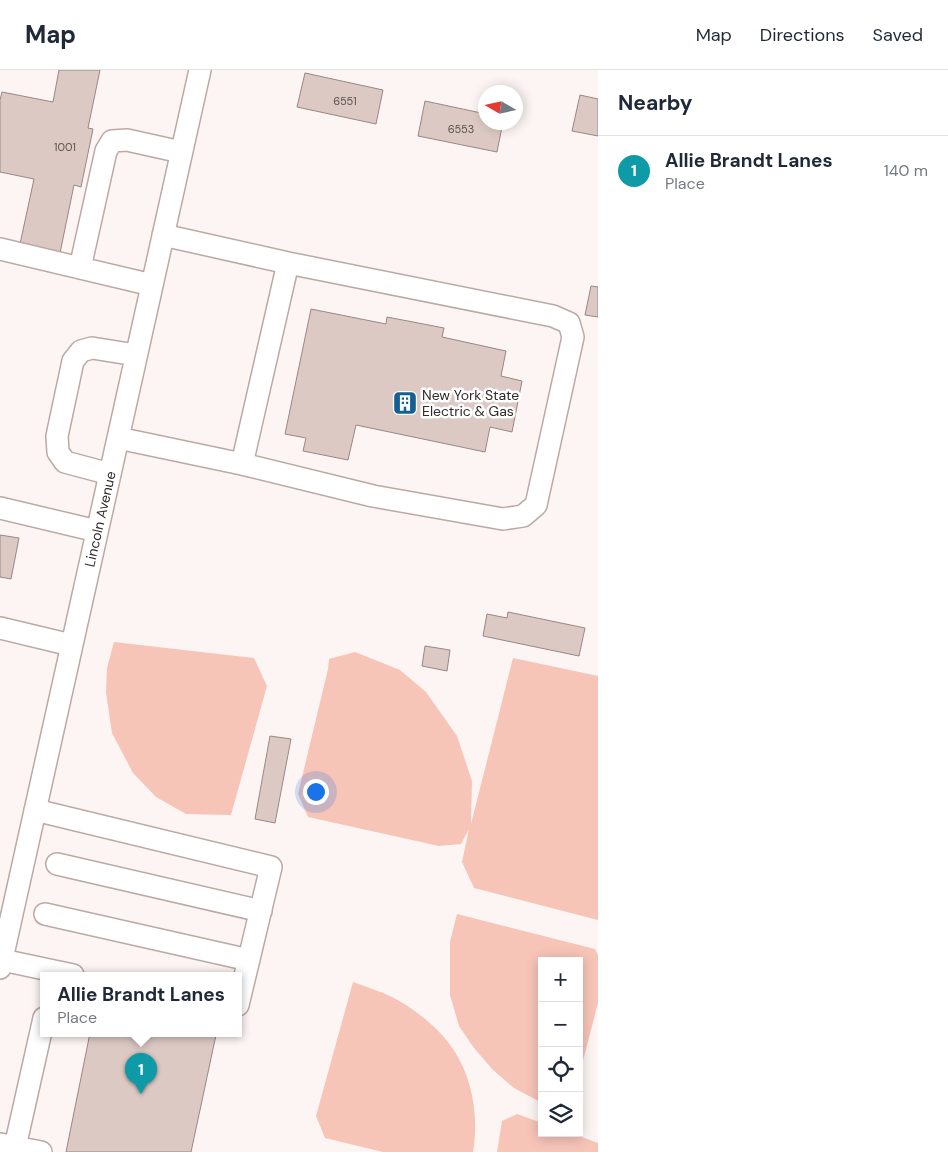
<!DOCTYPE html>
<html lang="en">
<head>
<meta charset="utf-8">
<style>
	body { margin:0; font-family:"DM Sans",sans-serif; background:#f2f2f3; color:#1f2937 }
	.controls { position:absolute; right:15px; bottom:15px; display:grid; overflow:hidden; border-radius:0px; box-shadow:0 2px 12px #0003 }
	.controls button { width:45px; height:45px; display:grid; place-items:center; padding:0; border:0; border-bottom:1px solid #e0e1e3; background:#fff; color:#1f2937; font:25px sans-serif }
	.compass { position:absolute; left:478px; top:15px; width:45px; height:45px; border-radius:50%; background:#fff; box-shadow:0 2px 12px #0003; rotate:279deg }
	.you { position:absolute; left:315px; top:721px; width:18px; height:18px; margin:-12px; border:4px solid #fff; border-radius:50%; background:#1a73e8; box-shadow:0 0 0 8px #1a73e833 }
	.badge { display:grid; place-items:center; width:32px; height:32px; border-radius:50%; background:#7c3aed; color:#fff; font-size:16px; font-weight:700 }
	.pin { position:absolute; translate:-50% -41px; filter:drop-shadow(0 1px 2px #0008) }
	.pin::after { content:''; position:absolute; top:26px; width:18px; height:15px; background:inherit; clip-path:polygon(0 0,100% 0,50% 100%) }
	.popup { position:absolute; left:40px; top:902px; width:202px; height:65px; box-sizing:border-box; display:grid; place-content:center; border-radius:0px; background:#fff; filter:drop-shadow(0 1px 4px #0005); font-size:16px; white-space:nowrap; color:#747a83 }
	.popup b { font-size:19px; color:#1f2937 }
	.popup::after { content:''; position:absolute; left:50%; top:100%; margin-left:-10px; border:10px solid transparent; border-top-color:#fff }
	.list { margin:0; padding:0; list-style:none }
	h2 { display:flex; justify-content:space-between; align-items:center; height:65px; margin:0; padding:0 20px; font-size:21px }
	h2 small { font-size:16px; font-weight:400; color:#747a83 }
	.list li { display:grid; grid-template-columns:32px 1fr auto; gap:15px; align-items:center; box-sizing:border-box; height:70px; padding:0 20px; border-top:1px solid #e0e1e3 }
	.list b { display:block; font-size:19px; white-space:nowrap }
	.list p { margin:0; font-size:16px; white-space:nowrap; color:#747a83 }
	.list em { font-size:16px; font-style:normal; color:#747a83 }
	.icon { flex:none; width:28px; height:28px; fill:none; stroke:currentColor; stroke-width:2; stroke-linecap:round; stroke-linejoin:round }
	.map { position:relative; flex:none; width:598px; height:1082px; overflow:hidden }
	header { display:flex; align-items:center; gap:30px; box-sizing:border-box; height:70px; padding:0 25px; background:#fff; border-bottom:1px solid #e0e1e3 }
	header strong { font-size:24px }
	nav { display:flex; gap:28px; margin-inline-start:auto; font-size:18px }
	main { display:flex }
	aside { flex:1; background:#fff }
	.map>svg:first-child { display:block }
	.green { fill:#f7c4b8 }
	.building { fill:#dcc9c4; stroke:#988782 }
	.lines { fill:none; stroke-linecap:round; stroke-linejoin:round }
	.minor-casing { stroke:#bba9a4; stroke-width:24 }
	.minor { stroke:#fff; stroke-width:21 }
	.labels { text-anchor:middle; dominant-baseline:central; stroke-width:5; stroke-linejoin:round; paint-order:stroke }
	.number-label { font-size:11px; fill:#5b514e }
	.poi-label { font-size:14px; fill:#302927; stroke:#fff; text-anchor:start }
	.street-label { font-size:14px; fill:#302927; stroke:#fff }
</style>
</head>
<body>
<header>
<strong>Map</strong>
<nav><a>Map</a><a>Directions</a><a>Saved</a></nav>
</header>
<main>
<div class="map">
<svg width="598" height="1082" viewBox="0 0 598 1082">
	<rect width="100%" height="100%" fill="#fdf5f3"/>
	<path class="green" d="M114,572L254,588L267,616L231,745L186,744L156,727L133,703L112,663L106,623L107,598Z
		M355,582L400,600L426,622L457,666L472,711L471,754L513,588L598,606V850L474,818L462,792L469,759L461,774L439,776L308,747L298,724L328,599L329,589Z
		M457,844L595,879L598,885V933L579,1006V891H542V1033L514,1018L493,1000L474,978L459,956L450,925V872Z
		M353,912C366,917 380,921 392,927C414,938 440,959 453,979C473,1008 479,1049 473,1082H383L325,1068L316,1046Z
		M517,1044L542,1053V1063H571L598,1073V1082H497L502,1051Z"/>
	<path class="building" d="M59,0H100L88,58L93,59L81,117L74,115L60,183L20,174L34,109L0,102V30L2,22L53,32Z
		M305,3L383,20L376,54L297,37Z
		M580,25L598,29V66L572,61Z
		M425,31L486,44V52H503L497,82L418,66Z
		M591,216L598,217V247L585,245Z
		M311,239L386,254L387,247L444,258L442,267L506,281L501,306L522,311L512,362L490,357L485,382L356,355L348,390L303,381L306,368L285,364Z
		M0,465L19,468L11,509L0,507Z
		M508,542L585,558L579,586L483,566L487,544L507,548Z
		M425,576L450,580L447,601L422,596Z
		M270,666L291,669L275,753L255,749Z
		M90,963H203L216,965L191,1082H66Z"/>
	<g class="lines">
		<defs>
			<path id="minor" d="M0,179L152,215
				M80,198L106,81L112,71L127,70L181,82
				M118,368L242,394L288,193L163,165
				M242,394L373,426L503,449L523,446L536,435L573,267L569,253L553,246L288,193
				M110,404L65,392L58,382L57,366L73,291L81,281L92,278L136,285
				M0,438L97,461
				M0,558L71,575
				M35,740L271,797L238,935
				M57,794L261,841
				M45,844L249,890
				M2,890L54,901
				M0,898L200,0
				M53,905L54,901L73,905
				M0,1074L15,1077L44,948
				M15,1077L41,1082"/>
		</defs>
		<use href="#minor" class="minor-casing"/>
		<use href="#minor" class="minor"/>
	</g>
	<defs>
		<symbol id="building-square" viewBox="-11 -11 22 22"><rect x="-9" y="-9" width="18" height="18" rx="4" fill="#146093" stroke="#fff"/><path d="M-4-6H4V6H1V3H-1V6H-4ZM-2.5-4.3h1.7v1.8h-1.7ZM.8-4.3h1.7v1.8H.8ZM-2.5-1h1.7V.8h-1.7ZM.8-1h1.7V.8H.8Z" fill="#fff"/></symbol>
	</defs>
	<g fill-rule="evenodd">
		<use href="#building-square" x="391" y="319" width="28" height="28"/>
	</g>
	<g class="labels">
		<g class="number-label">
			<text x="345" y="31">6551</text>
			<text x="461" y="59">6553</text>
			<text x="65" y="77">1001</text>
		</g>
		<g class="poi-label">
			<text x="422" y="325">New York State<tspan x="422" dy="16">Electric &amp; Gas</tspan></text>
		</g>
		<g class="street-label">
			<text transform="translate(100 449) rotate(-77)">Lincoln Avenue</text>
		</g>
	</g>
</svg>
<div class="controls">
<button>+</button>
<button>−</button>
<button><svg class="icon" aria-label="locate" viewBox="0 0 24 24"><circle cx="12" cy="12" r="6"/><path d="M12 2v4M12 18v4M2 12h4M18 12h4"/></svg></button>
<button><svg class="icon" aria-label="layers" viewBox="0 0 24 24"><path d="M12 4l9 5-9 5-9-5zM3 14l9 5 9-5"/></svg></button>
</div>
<svg class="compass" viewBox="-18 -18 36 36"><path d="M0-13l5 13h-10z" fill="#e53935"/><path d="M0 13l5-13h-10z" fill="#747a83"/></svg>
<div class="you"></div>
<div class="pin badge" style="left:141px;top:1024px;background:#0f9aa8">1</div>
<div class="popup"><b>Allie Brandt Lanes</b>Place</div>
</div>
<aside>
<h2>Nearby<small></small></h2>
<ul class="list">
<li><span class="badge" style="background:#0f9aa8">1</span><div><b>Allie Brandt Lanes</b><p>Place</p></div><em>140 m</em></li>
</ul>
</aside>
</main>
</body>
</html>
